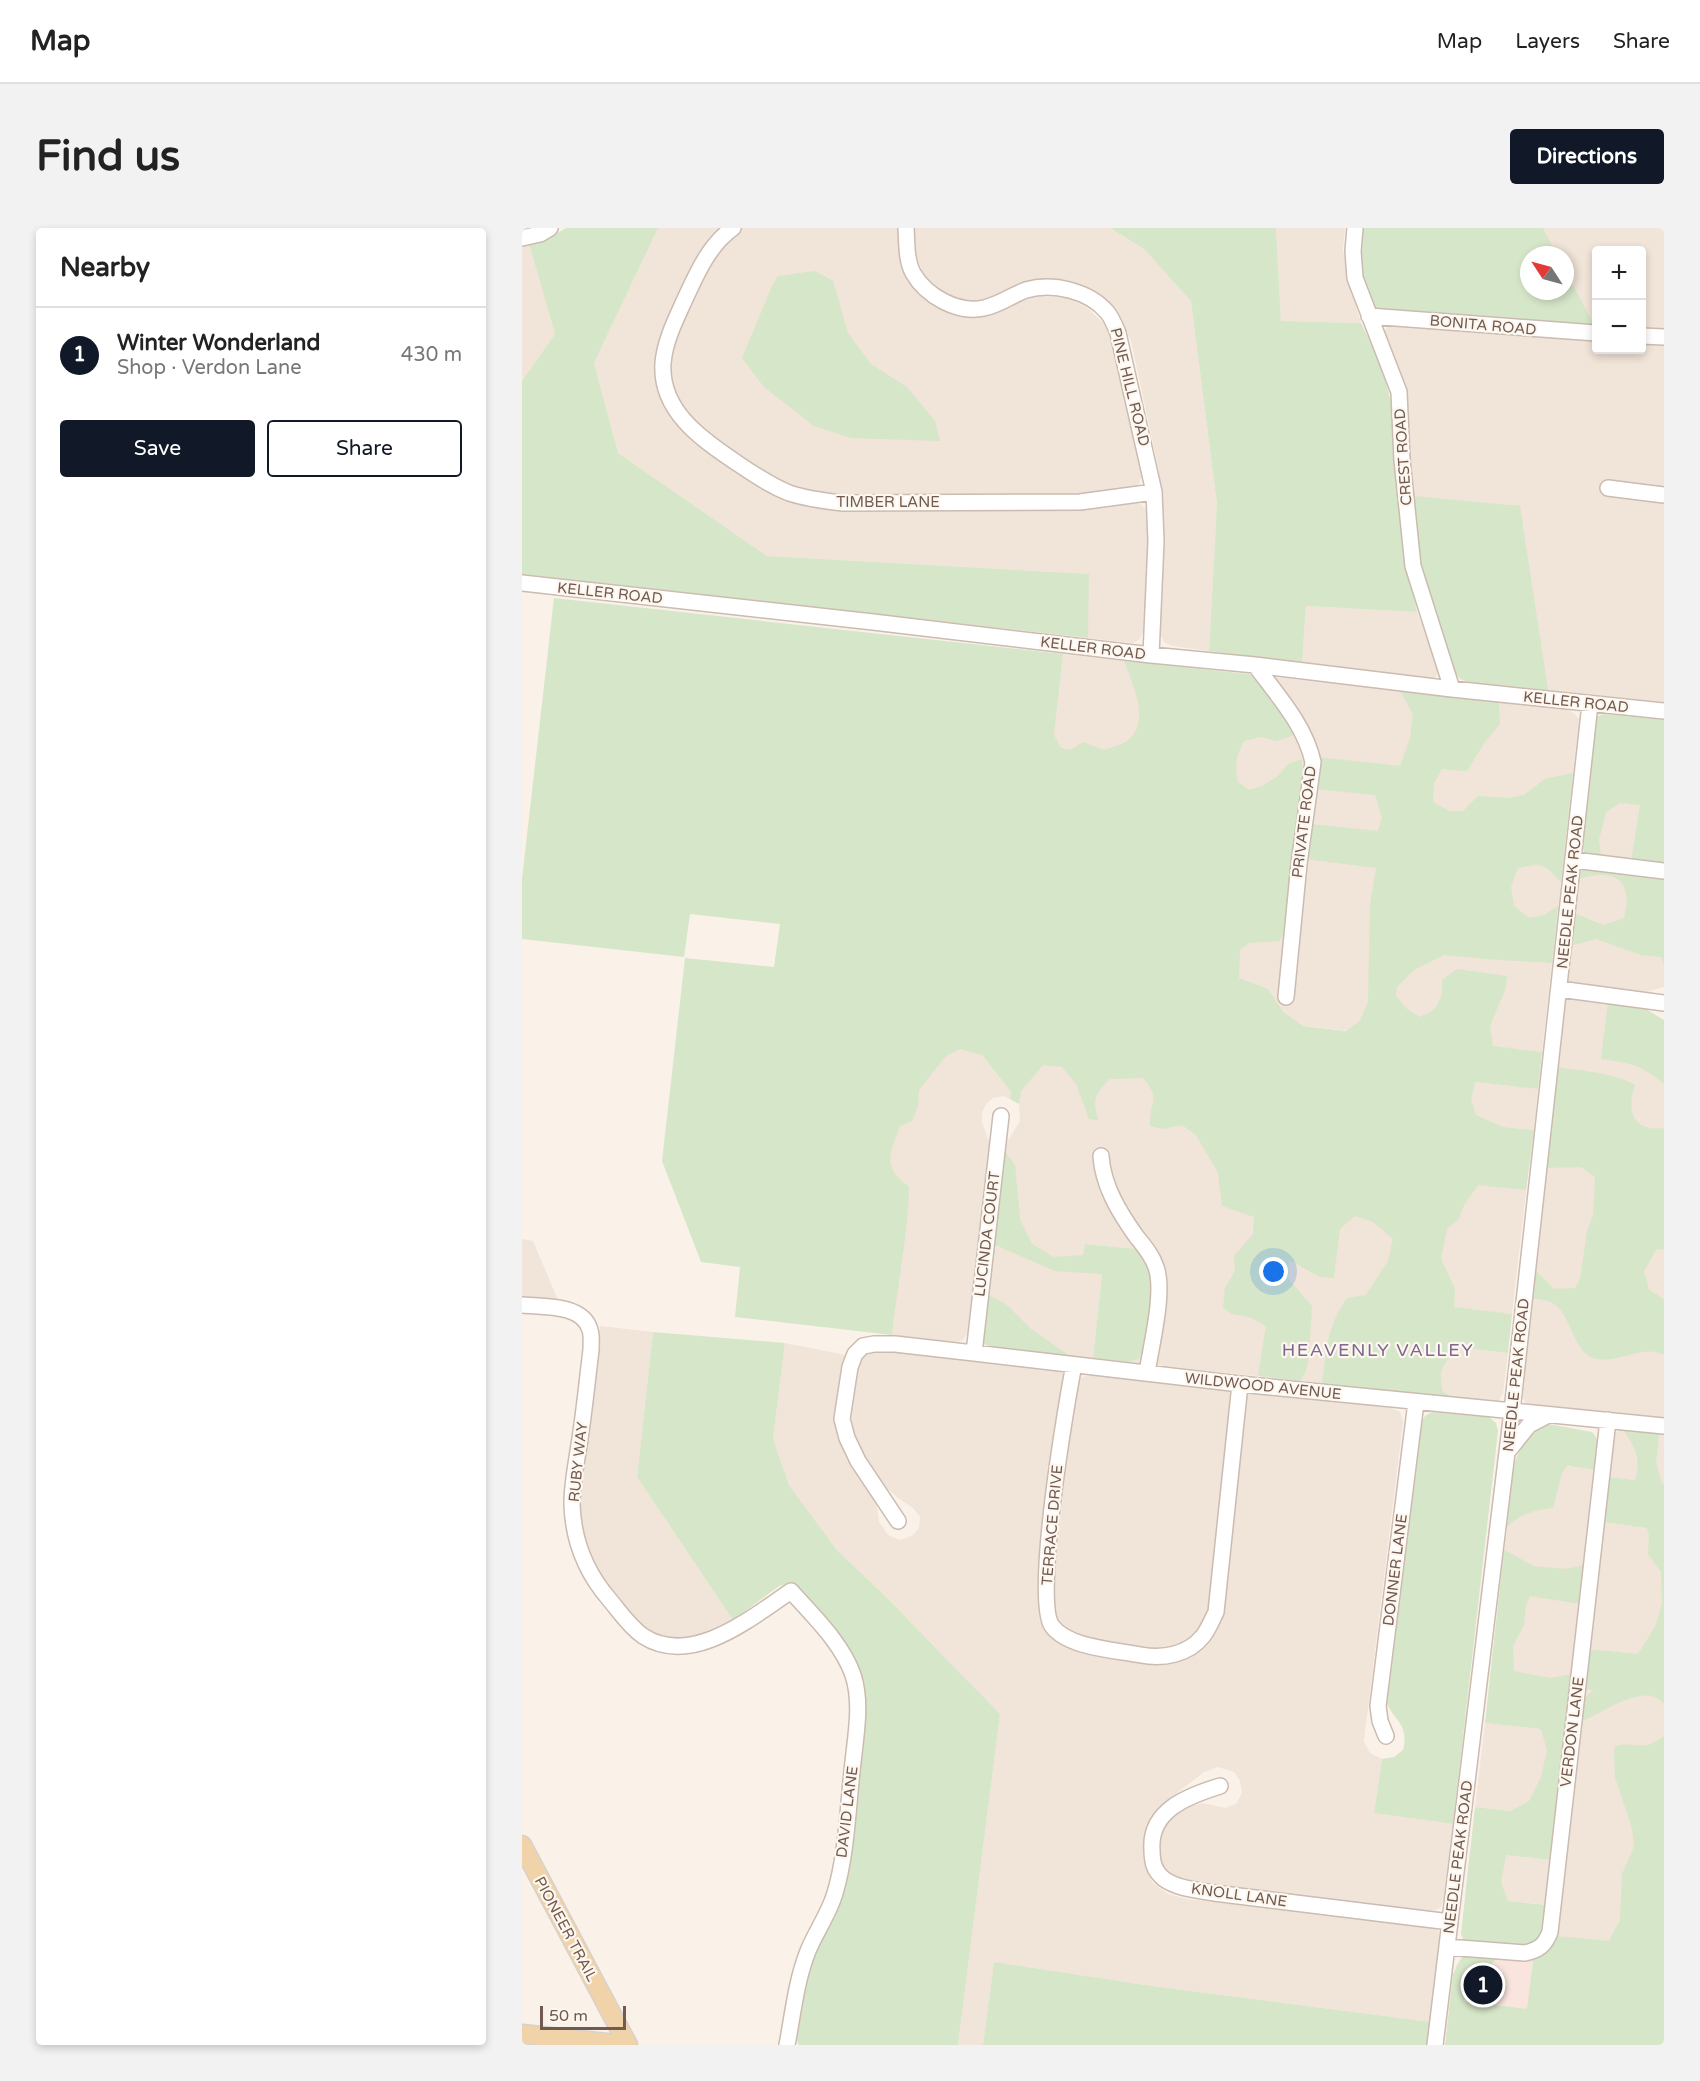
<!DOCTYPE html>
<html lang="en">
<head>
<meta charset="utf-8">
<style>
	body { margin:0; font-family:"Varela Round",sans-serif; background:#f2f2f2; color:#222 }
	.controls { position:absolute; right:18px; top:18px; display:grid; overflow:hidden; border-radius:6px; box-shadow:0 3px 9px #0003 }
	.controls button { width:54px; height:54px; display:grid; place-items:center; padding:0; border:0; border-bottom:2px solid #e0e0e0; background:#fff; color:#222; font:30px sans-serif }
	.compass { position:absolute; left:998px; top:18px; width:54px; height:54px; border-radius:50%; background:#fff; box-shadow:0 3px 9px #0003; rotate:306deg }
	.scale { position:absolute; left:18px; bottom:15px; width:86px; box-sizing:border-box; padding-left:6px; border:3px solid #715a4f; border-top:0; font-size:16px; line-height:21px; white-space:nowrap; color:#715a4f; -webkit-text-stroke:4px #fdf7ef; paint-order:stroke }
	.you { position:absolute; left:752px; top:1044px; width:21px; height:21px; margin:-15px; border:4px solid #fff; border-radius:50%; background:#1a73e8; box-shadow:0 0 0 9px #1a73e833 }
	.badge { display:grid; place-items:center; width:39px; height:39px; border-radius:50%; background:#111827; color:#fff; font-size:20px; font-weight:700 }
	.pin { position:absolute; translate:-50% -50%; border:3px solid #fff; box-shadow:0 2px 6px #0006 }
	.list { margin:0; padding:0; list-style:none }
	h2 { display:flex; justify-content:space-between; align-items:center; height:78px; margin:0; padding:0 24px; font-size:26px }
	h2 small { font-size:20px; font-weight:400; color:#767676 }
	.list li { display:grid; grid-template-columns:39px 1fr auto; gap:18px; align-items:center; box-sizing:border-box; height:96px; padding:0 24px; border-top:2px solid #e0e0e0 }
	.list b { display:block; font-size:22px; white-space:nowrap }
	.list p { margin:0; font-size:20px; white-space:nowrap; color:#767676 }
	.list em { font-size:20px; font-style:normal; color:#767676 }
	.actions { display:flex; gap:12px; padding:18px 24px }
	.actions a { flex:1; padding:14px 0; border:2px solid #111827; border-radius:6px; text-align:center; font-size:21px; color:#111827 }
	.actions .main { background:#111827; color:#fff }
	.map { position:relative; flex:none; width:1142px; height:1817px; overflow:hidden; border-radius:6px }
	header { display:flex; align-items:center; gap:36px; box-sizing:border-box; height:84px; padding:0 30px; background:#fff; border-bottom:2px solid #e0e0e0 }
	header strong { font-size:28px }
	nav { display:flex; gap:33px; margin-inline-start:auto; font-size:21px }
	.intro { display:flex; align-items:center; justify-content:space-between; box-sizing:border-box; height:144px; padding:0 36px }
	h1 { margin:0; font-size:42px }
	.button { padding:15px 27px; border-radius:6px; background:#111827; color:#fff; font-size:21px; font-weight:700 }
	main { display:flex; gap:36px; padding:0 36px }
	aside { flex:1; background:#fff; border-radius:6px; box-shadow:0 3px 9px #0003 }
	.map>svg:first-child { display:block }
	.residential { fill:#f1e4d8; fill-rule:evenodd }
	.commercial { fill:#f9e5de }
	.green { fill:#d6e6c8 }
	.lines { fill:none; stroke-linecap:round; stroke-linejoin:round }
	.minor-casing { stroke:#cbbbb0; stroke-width:18 }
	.major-casing { stroke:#d7d1ce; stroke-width:21 }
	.minor { stroke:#fff; stroke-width:15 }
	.major { stroke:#f0d3a9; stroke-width:18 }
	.labels { text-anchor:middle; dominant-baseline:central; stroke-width:4.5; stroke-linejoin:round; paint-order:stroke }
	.street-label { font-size:15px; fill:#715a4f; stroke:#fdf7ef }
	.quarter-label { font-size:18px; letter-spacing:1.5px; fill:#7f678d; stroke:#fdf7ef }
</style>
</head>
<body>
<header>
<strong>Map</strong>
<nav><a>Map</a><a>Layers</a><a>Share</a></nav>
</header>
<div class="intro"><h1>Find us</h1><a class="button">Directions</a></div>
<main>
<aside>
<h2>Nearby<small></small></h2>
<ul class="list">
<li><span class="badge">1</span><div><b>Winter Wonderland</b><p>Shop · Verdon Lane</p></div><em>430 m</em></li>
</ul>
<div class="actions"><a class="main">Save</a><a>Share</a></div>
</aside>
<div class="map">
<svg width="1142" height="1817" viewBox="0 0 1142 1817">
	<rect width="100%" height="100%" fill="#faf2e9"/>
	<path class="residential" d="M136,0H200L146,95V180L265,270L612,273L619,276L624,282L626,314L624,389L622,402L617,412L610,415L566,410V346L245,328L96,225L72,135Z
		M218,0H376L378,35L385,51L396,66L413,79L433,88L455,90L473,86L500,73L520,68L546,70L564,79L582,96L592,114L620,247L617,256L610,261L557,270L308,269L279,263L234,241L168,192L147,156L146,137L150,114L170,69L200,16Z
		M392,0H588L622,21L669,73L695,276L687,423L651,418L643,415L638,406L642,313L637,243L609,113L599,90L587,74L569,61L548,53L525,51L501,55L474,69L455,74L435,71L418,63L404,49L395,32Z
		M754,0H823L821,21L826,51L839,95L759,93Z
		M840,0H1142V102L1120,100V22H1074V97L869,84ZM1007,27H1043V63H1007Z
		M7,16L33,106L0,153V17Z
		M868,97L1074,112V122H1120V115L1142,117V263L1082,254L1080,264L1142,272V474L947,454L938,451L932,443L909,381L863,114V102Z
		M784,378L895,384L916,439L915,448L909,451L780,435Z
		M541,426L634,436L623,536L715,445L1044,481L1052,485L1057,491L1020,824L940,815L936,852L1016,861L1012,902L931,894L1006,946L990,1086L911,1077L907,1117L986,1125L981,1165L977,1172L969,1174L607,1134L617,1131L626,1036L613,1021L563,1016L580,1046L571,1130L468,1119L462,1116L460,1108L481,921L498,893L497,876L502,829L595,777L676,786L667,873L812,1050L821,968L919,813L676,786L522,587Z
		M1064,571L1119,577L1109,633L1069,628L1062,624Z
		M1108,644L1142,710V759L1121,765L1115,764L1054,757L1046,753L1044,747L1057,645Z
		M1052,770L1086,774L1142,838V1190L1011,1177L1003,1174L998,1164L1040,777L1043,771Z
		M404,807L448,812L489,864L488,871L481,868L471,870L464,876L460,885V894L467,913V923L445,1105L441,1112L434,1114L370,1107L375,1056L329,855Z
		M0,1011L11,1013L36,1072L0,1069Z
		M78,1098L131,1104L115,1249L211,1392L190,1405L169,1412L135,1409L124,1401L93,1369L77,1350L64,1323L57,1294L58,1257Z
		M263,1115L324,1127L313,1187L355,1278L357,1294L366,1307L378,1312L390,1308L397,1300L398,1289L391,1280L376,1270L361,1257L338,1223L329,1204L327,1185L334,1141L340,1129L347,1124L358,1122L529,1141L543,1146L518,1340L517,1380L522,1398L531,1409L569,1424L641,1436L655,1434L670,1425L700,1384L705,1362L724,1171L727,1165L739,1164L869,1180L878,1184L881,1194L842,1513L848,1525L860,1531L852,1585L931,1596L922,1671L919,1679L914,1682L906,1683L673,1654L653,1648L640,1637L635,1623L639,1608L647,1589L661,1580L681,1575L703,1580L714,1576L720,1565L718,1553L712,1544L696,1539L682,1544L637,1579L622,1609L621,1633L630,1654L646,1666L665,1671L906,1698L915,1702L919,1709L909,1794L623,1757L472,1734L461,1817H436L478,1486L365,1370L314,1321L267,1257L251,1211Z
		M569,1147L701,1162L708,1165L711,1171L688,1378L681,1397L671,1409L660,1418L648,1422H630L582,1414L551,1407L539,1399L533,1390L530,1369L551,1172L554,1157L560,1149Z
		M1101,1202L1142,1206V1256L1087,1249L1092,1208L1094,1204Z
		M993,1232L1075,1242L1050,1458L968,1450Z
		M1081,1294L1142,1302V1429L1067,1421Z
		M1062,1461L1142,1468V1759L1033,1708Z
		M963,1495L1045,1504L1035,1588L953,1579Z
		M948,1623L1030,1632L1025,1677L943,1668Z"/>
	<path class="commercial" d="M948,1727L1011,1732L1006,1781L929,1771L934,1737L940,1729Z"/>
	<path class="green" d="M44,0H136L72,135L96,225L245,328L567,346L566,410L0,346V153L33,106L7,16L27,10Z
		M588,0H754L759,93L839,95L859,136L871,181L874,249L881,317L895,384L784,378L780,435L687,423L695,276L669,73L622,21Z
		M840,0H1021L1035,27H1007V63H1043V42L1072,97L858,82C835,68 838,23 840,0Z
		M293,43L311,53L326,105L349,136L385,159L413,193L418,213L329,210L292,198L242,159L220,130L251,56L256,48Z
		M890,268L998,278L1026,462L947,454L938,451L932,443L909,381L897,344Z
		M32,370L541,426L532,507L539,520L548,522L561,514L582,522C589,519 599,517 605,513C630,494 610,455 602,433L735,447L771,496L772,507L755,513L739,509L722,513C714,529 712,536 716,554L727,562L740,558L756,548L766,536L780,531L781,546L761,707L757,713L727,715L718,722L717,750L746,761L761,784L781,798L824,803L838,793L846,774L848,677L854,640L783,631L788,596L856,603L860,590L853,567L794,561L796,529L878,538L888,510L891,486L878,463L977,474L978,496L963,514L945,543L920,541L912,555L911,574L927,583H941L956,568L987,570L1002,567L1023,551L1051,545L1039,654C1021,635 1022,635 996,640L989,659L992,678L1007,690L1022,687L1036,678L1030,735L963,731L922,727L892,742L875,759L874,768L885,781L898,789C917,783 921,770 920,752L935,741L985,748L983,762L968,798L971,818L1020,824L1016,861L953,854L949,871L954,887L981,899L1012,902L1004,962L956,957L942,977L937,991L925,1001L919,1031L933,1061L932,1079L990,1086L986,1125L940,1120C921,1135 915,1139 921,1164L932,1170L800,1156C805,1121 804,1100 825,1070L844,1067L866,1033L871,1011L851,994L833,988L818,1001L812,1050L798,1049L767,1032V1052L790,1078L787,1127L784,1143L778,1153L736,1148L744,1098L727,1089L710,1086L701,1080L703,1060L713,1043L712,1028L731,1006L732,989L700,978L696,945L674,907L660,897L641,901L628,898C627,874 640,871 621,850L588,851C571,868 571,870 576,892L567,891L554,856L540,839L521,837L499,863L497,876L488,871L489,864L460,827L438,821L423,829L397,862L396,878L390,893L378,898C368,926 359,938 387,959C386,1008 375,1057 370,1107L213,1089L218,1039L179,1034L140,933L163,730L252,739L258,696L168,686L162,729L0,711V651Z
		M1083,486L1142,492V635L1109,633L1118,577L1098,575L1084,584L1077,612L1079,629L1069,628L1062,624L1060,617L1073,494L1076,488Z
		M1060,640L1142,649V736L1139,729L1119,727L1074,711L1048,718L1052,685L1081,697L1102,690C1103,683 1106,673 1104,666C1100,641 1074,646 1056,651Z
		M1086,774L1119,778L1142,792V856C1118,836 1109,835 1079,831Z
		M1034,839C1059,843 1090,844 1113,857C1104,883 1111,905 1142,900V1021L1134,1022L1122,1043L1127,1062L1142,1071V1127C1120,1115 1093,1139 1069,1129C1051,1122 1049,1084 1029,1074C1023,1072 1016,1071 1010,1070L1011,1040L1032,1061L1053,1060L1058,1051L1065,1003L1071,987L1073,949L1059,939L1023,940Z
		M481,921L493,937L498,991L510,1016L532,1029L561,1027L563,1016L614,1021C617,1026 623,1031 626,1036C637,1058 627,1110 617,1131L607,1134L571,1130L580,1046L533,1043L471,1016Z
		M465,1066L485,1077L509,1101L548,1128L468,1119L462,1116L460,1108Z
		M131,1104L263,1115L251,1211L267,1257L314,1321L365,1370L478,1486L436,1817H277L275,1813L283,1756L331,1605L344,1476L339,1445L325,1418L276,1359L268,1355L257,1358L211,1392L115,1249Z
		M910,1184L967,1189L974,1195L976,1203L931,1596L852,1585L860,1531L872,1529L881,1522C887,1498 875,1495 865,1476L899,1194L903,1188Z
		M1026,1196L1070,1204C1081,1215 1076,1228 1075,1242L1045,1238L1040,1245L1031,1280C1011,1282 999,1286 985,1299C989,1262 985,1212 1026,1196Z
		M1101,1202L1137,1206L1134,1235L1140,1255L1142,1256V1476C1123,1452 1080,1486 1058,1494L1061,1472L1071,1462L1062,1461L1067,1421L1116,1426L1134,1397L1140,1375L1139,1344L1126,1326L1127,1308L1125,1300L1081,1294L1087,1249L1113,1252C1120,1232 1113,1218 1101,1202Z
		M982,1322L1012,1338L1043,1341L1064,1337L1059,1376L1008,1368L1004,1377L1002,1397L991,1418L992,1443L1028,1450L1051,1446L1030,1632L984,1627L979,1655L986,1673L1025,1677L1022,1702L1018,1711L1011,1716L999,1720L950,1716L942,1713L939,1706L953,1579L989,1583L1007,1573L1019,1549L1025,1523L1019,1501L963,1495Z
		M1142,1508V1817H923L931,1746L940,1729L948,1727L977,1729L968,1737L950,1738L945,1745L942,1773L1005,1781L1011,1732C1024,1727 1028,1720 1033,1708L1087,1713L1098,1692L1100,1646L1112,1619L1110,1600L1093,1549L1092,1527L1093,1518C1116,1512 1118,1526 1142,1508Z
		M472,1734L623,1757L909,1794L906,1817H461Z"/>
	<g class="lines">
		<defs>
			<path id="minor" d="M211,0C187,17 175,45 163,71C154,91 143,112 141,135C138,182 178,210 212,233C230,245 247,257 267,265C285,271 302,273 321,275L558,274L632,264
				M384,0C385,15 384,32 391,45C404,68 436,86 462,80C477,77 490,67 504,62C531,54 567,63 585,84C590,90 593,98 596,105L632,264L634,313L629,427
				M833,0L831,23L833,50L877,164L880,232L891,338L930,461
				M0,10L18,6L28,0
				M847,88L1074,105
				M1120,108L1142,109
				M1086,260L1142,267
				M0,355L351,394L629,427L733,437L930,461L1142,483
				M733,437C755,467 783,497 791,534L777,636L764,769
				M1052,632L1142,643
				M1037,761L1142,775
				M579,928C581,958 597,984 614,1008C622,1018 630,1027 634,1039C643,1064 629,1117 625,1145
				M0,1077C22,1079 61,1076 68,1102C70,1108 69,1116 69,1122C65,1154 62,1186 57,1217C54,1237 50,1256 50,1276C51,1313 63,1343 87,1371C98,1384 107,1398 121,1408C170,1440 230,1389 269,1363C291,1388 320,1415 331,1447C340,1474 334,1506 331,1534C326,1576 325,1625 313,1665C307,1686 294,1703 286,1723C274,1753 271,1786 265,1817
				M452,1125L479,888
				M552,1137C544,1176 511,1372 530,1398C546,1420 594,1422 619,1427C641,1431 666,1427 681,1408C686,1402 690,1392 694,1384L718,1156
				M987,1222L1007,1197L1026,1187
				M376,1293L336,1233L325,1210L320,1191L328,1139L333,1126L341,1118L352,1116H373L452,1125L718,1156L1142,1198
				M864,1508L858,1493L856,1478L894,1174
				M698,1558C666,1568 627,1582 630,1622C630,1634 632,1643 642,1651C656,1661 676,1662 692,1665L928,1694
				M925,1719L1003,1725C1017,1722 1023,1717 1028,1704L1086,1192
				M913,1817L990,1183L1068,476"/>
			<path id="major" d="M0,1617L106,1817
				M0,1806L104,1817"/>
		</defs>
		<use href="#minor" class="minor-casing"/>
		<use href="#major" class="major-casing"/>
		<use href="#minor" class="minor"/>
		<use href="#major" class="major"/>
	</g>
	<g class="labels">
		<g class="street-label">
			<text transform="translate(961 97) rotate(5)">BONITA ROAD</text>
			<text transform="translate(608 159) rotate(76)">PINE HILL ROAD</text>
			<text transform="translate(881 229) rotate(-94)">CREST ROAD</text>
			<text x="366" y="274">TIMBER LANE</text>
			<text transform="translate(88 365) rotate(6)">KELLER ROAD</text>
			<text transform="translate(571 420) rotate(7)">KELLER ROAD</text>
			<text transform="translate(1054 474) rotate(6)">KELLER ROAD</text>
			<text transform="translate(782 594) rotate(-83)">PRIVATE ROAD</text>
			<text transform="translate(1048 664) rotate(-84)">NEEDLE PEAK ROAD</text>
			<text transform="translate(465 1006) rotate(-83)">LUCINDA COURT</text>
			<text transform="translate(994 1147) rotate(-84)">NEEDLE PEAK ROAD</text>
			<text transform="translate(741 1158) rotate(6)">WILDWOOD AVENUE</text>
			<text transform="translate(56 1234) rotate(-84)">RUBY WAY</text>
			<text transform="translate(530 1297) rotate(-85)">TERRACE DRIVE</text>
			<text transform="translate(873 1342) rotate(-83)">DONNER LANE</text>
			<text transform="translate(1050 1504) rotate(-83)">VERDON LANE</text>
			<text transform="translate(325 1584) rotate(-83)">DAVID LANE</text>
			<text transform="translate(936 1629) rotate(-83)">NEEDLE PEAK ROAD</text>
			<text transform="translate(717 1667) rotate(8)">KNOLL LANE</text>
			<text transform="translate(44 1701) rotate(62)">PIONEER TRAIL</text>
		</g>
		<g class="quarter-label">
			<text x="856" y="1122">HEAVENLY VALLEY</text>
		</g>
	</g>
</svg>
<div class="controls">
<button>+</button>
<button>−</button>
</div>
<svg class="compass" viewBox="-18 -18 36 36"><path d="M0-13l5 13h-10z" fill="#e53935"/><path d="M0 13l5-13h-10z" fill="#767676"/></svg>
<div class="scale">50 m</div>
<div class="you"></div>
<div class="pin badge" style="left:961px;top:1757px">1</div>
</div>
</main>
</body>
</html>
